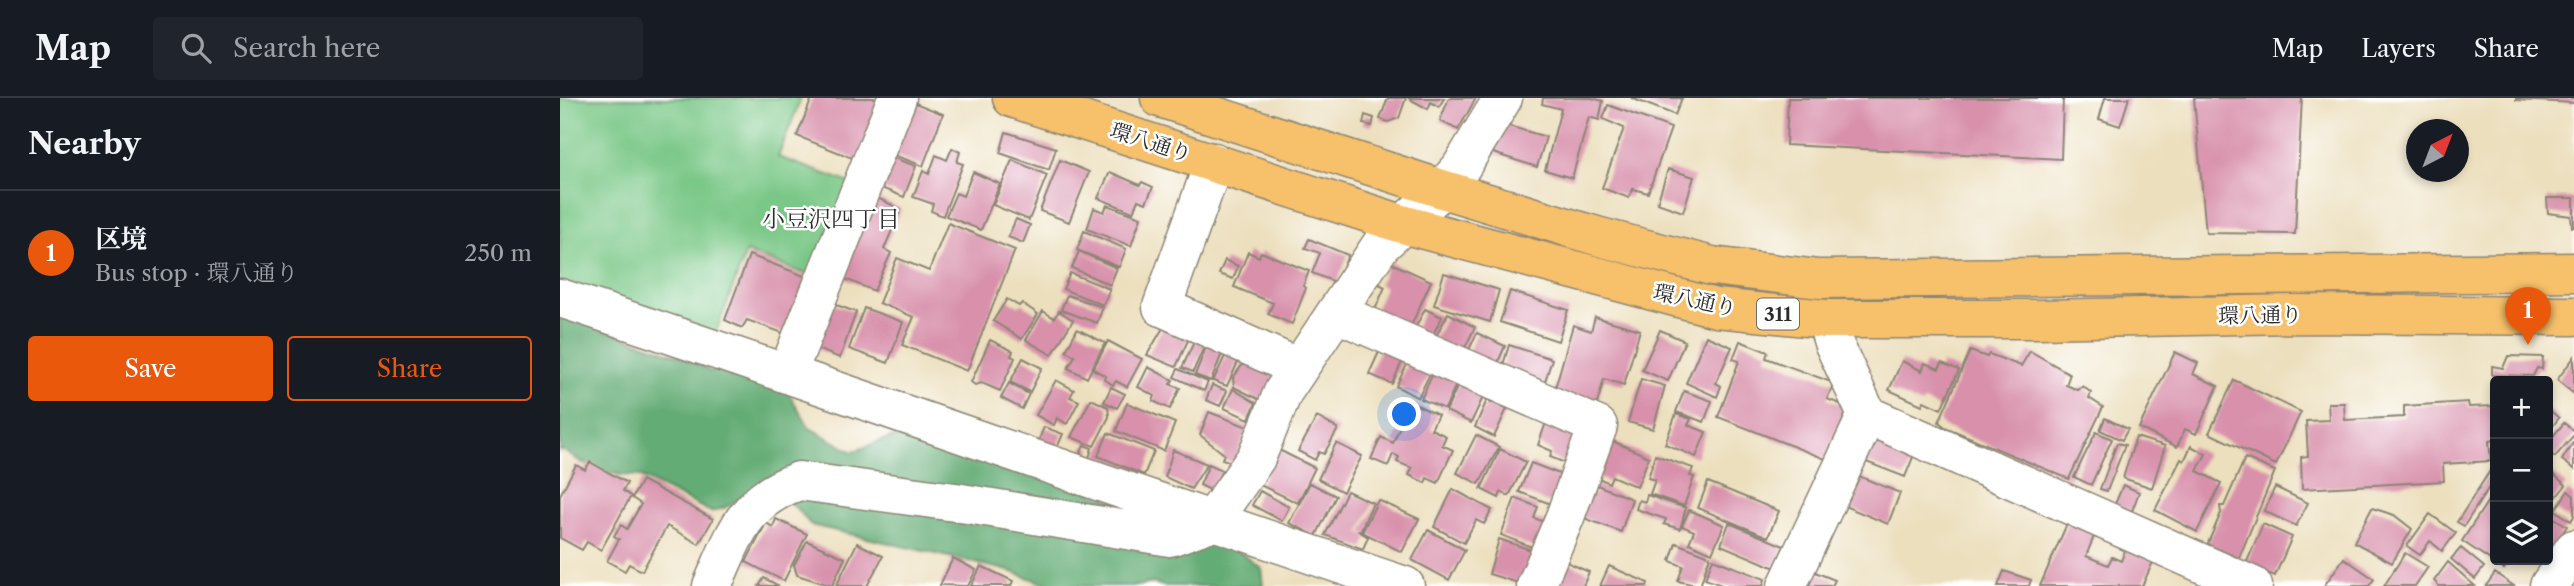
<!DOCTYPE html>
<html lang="en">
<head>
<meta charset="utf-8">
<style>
	body { margin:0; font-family:"Libre Caslon Text","Noto Serif JP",serif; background:#20242c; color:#f1f3f6 }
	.controls { position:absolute; right:21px; bottom:21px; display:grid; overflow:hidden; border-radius:7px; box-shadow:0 4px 10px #0003 }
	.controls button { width:63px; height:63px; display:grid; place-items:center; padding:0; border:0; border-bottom:2px solid #363941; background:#171b24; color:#f1f3f6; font:35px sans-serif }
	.compass { position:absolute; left:1846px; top:21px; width:63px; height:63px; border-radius:50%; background:#171b24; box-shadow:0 4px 10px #0003; rotate:42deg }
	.you { position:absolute; left:845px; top:317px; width:24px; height:24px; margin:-18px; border:5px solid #fff; border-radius:50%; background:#1a73e8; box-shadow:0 0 0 10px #1a73e833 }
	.badge { display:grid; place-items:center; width:46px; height:46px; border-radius:50%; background:#ea580c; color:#fff; font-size:23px; font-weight:700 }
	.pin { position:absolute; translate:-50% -58px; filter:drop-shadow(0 2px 4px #0008) }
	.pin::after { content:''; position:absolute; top:37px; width:24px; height:21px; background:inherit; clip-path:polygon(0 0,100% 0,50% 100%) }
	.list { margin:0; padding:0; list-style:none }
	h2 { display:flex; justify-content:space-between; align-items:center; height:91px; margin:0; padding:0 28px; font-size:30px }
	h2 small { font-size:23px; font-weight:400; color:#9ea1a6 }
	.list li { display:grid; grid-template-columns:46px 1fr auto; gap:21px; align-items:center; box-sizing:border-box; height:126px; padding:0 28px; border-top:2px solid #363941 }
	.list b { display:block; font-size:26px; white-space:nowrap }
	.list p { margin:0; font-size:23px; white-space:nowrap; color:#9ea1a6 }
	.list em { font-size:23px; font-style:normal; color:#9ea1a6 }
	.actions { display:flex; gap:14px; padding:21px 28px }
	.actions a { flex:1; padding:16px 0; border:2px solid #ea580c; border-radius:7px; text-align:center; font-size:24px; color:#ea580c }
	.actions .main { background:#ea580c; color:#fff }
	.icon { flex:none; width:38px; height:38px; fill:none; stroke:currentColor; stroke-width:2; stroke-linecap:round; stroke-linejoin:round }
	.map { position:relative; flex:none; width:2014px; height:488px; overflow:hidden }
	header { display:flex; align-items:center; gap:42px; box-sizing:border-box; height:98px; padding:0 35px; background:#171b24; border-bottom:2px solid #363941 }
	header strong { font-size:33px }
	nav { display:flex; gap:38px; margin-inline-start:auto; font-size:24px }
	.search { width:490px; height:63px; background:#20242c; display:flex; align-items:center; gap:18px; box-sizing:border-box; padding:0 24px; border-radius:7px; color:#9ea1a6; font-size:26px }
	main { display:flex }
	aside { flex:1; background:#171b24 }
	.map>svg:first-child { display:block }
	.green { fill:#7ac887; stroke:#527a59; stroke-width:2 }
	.forest { fill:#63ac74; stroke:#476c50; stroke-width:2 }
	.building { fill:#d890ab }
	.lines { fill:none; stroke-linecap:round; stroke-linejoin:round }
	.minor-casing { stroke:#8c8574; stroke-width:41 }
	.major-casing { stroke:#8c8574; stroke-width:41 }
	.minor { stroke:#fff; stroke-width:38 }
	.major { stroke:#f7c06b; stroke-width:38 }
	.labels { text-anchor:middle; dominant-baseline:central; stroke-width:5; stroke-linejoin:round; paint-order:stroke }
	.shield { fill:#fff; stroke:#6b6b6b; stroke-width:2 }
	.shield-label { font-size:19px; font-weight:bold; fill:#2b2b2b }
	.street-label { font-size:21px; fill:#2b2b2b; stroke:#fff }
	.neighbourhood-label { font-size:23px; fill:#2b2b2b; stroke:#fff }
</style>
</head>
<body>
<header>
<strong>Map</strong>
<div class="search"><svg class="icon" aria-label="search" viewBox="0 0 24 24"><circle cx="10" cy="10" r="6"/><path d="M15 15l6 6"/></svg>Search here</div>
<nav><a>Map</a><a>Layers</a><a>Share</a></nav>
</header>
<main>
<aside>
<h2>Nearby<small></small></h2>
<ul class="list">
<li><span class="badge">1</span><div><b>区境</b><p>Bus stop · 環八通り</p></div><em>250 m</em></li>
</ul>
<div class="actions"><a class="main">Save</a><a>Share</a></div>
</aside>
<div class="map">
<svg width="2014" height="488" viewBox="0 0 2014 488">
	<rect width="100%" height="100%" fill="#fff"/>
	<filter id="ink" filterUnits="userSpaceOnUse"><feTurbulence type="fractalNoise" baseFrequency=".0143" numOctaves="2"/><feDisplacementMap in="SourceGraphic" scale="14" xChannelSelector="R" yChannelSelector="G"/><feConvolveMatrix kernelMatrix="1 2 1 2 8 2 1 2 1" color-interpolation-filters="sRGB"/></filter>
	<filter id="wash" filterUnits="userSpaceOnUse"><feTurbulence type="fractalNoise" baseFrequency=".00686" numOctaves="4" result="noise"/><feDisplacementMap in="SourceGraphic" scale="28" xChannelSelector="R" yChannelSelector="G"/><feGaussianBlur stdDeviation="1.57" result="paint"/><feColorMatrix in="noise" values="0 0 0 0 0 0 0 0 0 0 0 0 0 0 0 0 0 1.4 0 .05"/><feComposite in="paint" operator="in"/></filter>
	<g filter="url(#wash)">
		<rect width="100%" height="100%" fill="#ecdfbd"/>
		<path class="green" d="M0,0H241L218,59L293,86L257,180L186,154L155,237L0,186Z"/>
		<path class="forest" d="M0,217L132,262L150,273L180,271L226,291L250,330L293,354L320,343L365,331L670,447L701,470L703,488H603L594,485L577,488H491L450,473L251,427L236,410L206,384L166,409L151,414L79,378L61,377L33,371L2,352L0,354Z"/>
		<g id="blocks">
			<path class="building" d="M252,0H314L319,2L300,63L237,38Z
				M828,0H846L839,20L828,24L820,21Z
				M848,0H884L879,9L871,4L868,11Z
				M889,0H916L898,32L880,23Z
				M983,0H1032L1043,3L1039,22L1029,19L1012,80L985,72L1001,11L982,6Z
				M1071,0H1122L1115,17Z
				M1228,0H1503L1501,61L1226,47Z
				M1545,0H1569L1560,28L1539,21Z
				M1634,0H1742L1735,136L1646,135Z
				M1956,0H2014V5L1956,2Z
				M345,1L383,16L363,68L325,54Z
				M1048,7L1111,30L1088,95L1073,91L1069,100L1042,90L1064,30L1043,21Z
				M805,17L814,20L812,28L803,26Z
				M942,26L986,39L977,69L933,55Z
				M446,34L496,50L489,72L440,55Z
				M392,50L400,54L397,64L403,66L383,118L371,113L373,106L353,99L363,73L369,76L376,57L387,62Z
				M322,56L356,68L344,99L311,86Z
				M452,62L487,77L469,122L433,107Z
				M500,62L529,74L509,124L480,113Z
				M1108,71L1134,79L1123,114L1097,105Z
				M413,74L440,86L421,132L386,118L396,95L403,98Z
				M550,74L580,87L582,84L593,89L586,105L578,102L573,114L538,100Z
				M313,98L341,111L324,151L331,155L314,193L278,178Z
				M1987,100H2014V129H2012L2011,118L1988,115Z
				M547,107L581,119L571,148L527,131L534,110L544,114Z
				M456,121L470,127L463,145L448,139Z
				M388,125L455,152L407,273L342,247L354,219L319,205L337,160L369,173Z
				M524,133L566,151L559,169L517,152Z
				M749,141L788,157L777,185L752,175L760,155L745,150Z
				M519,153L557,170L550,187L512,170Z
				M688,154L699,159L701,154L749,173L743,188L746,190L732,226L708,216L713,205L674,189Z
				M189,157L255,182L234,239L187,222L182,230L165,222Z
				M665,162L678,168L673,181L659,176Z
				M829,164L871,183L847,237L814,214L825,189L819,186Z
				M510,175L550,191L543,207L503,191Z
				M884,175L939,192L930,224L874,207Z
				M950,193L1008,212L998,243L940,224Z
				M507,197L543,209L537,225L501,212Z
				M447,201L459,208L462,205L478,216L462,241L433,223Z
				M268,204L296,214L280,260L251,249Z
				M304,210L343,224L328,265L289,251Z
				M865,211L882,219L868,246L851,238Z
				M483,213L494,220L499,213L513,222L492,257L466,242Z
				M888,215L915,229L899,262L875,240Z
				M610,218L634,229L616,269L587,257Z
				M1035,219L1080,232L1064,287L1044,281L1037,306L994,294L1013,227L1031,233Z
				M517,231L545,245L527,280L508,270L515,258L506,253Z
				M1100,232L1125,243L1108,283L1082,272Z
				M638,235L648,240L633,274L622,270Z
				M917,235L945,248L933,276L904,262Z
				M1146,238L1172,249L1156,285L1161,288L1157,299L1126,285Z
				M430,242L453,253L451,258L455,260L440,293L422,285L415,287L411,284Z
				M649,242L665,248L651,283L635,277Z
				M548,243L582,261L567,289L556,283L553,287L544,281L546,278L533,271Z
				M1180,243L1208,254L1206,260L1274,285L1267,301L1288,309L1268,362L1158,319L1179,263L1173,261Z
				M823,245L846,255L832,286L809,276Z
				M949,247L992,261L984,287L941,274Z
				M670,248L683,253L667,288L653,283Z
				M693,252L719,270L702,303L674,289L673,280Z
				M1410,253L1427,259L1429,256L1461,268L1470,253L1510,276L1506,287L1518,292L1523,288L1531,295L1529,300L1543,309L1509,381L1385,329L1379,324Z
				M1615,254L1638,265L1633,276L1658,288L1636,336L1625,331L1617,349L1579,330Z
				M1948,258L1983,259L1982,271L1977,270L1973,278L1932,277V268L1943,270Z
				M851,259L873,270L858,300L836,288Z
				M2014,259V296L1997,282Z
				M463,260L482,270L470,294L450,284Z
				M1342,263L1362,273L1365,265L1379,271L1382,265L1399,272L1381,311L1364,303L1362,307L1329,292Z
				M588,269L613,282L610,286L620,290L610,311L593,303L595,298L578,289Z
				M618,271L648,284L644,293L614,279Z
				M875,271L898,282L885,311L861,301Z
				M1081,281L1105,288L1093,331L1068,324Z
				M496,282L514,292L510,299L519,303L507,326L497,320L494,327L476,317Z
				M1674,282L1741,314L1716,367L1649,335Z
				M900,283L925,295L911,325L886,313Z
				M449,285L469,296L462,311L441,300Z
				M652,287L667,293L660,308L646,302Z
				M551,289L565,296L557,310L544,304Z
				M673,291L696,305L689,321L664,310Z
				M1124,293L1152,303L1144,324L1116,314Z
				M531,301L548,309L549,319L534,348L511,339Z
				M844,301L878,317L871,331L886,338L882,347L893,352L878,385L867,380L865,385L849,377L852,370L837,364L839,359L833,356L828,368L811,361L821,339L833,345L841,326L834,324Z
				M927,302L947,311L934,339L915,329Z
				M1908,304L1909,309L1935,308V342L1929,343L1931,363L1883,366L1884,383L1742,391L1741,359L1748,358L1746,323L1769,322L1768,305H1784L1785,322L1844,319V308Z
				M567,305L615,325L604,353L556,333Z
				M1988,311L1999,320L1988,334Z
				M649,314L688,329L674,365L662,361L664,356L640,337Z
				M1116,316L1131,321L1128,327L1146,334L1136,359L1105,346Z
				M757,319L778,331L764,356L759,354L755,362L738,353Z
				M988,319L1028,335L1015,369L990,359L992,353L978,347Z
				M1545,320L1568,331L1562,342L1540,332Z
				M2004,325L2014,333V337L1995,359L1988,354V344Z
				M484,329L503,336L497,350L478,344Z
				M1536,334L1552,341L1531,387L1514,379Z
				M548,335L594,353L584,377L538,358Z
				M1311,336L1355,354L1345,379L1301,362Z
				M916,337L939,349L919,386L897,375Z
				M1576,339L1605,348L1592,390L1563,380Z
				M1048,341L1089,359L1077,389L1052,378L1049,385L1032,377Z
				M2014,343V371L2002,362Z
				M776,345L802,358L783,394L758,381Z
				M1557,345L1565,347L1547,393L1540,391Z
				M524,347L532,350L529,360L520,357Z
				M1631,348L1646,356L1637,373L1661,385L1637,434L1595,412L1621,361L1624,363Z
				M717,351L755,370L738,405L700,387Z
				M940,351L966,364L949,398L941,394L939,400L921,391Z
				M613,352L647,366L631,391L605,379Z
				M1095,357L1133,370L1130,378L1134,379L1124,408L1090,396L1095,382L1088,380Z
				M1685,360L1715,373L1679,460L1650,448L1648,445L1661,415L1660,408H1664Z
				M30,364L67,385L63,393L71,398L41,452L27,444L22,452L0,440V397L16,367L25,372Z
				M971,365L1010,380L991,406L959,394Z
				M1935,365V380L1904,428L1897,424Z
				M649,366L662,372L652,393L640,387Z
				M1988,372L2006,387L1990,407L1988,405Z
				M1289,374L1340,395L1328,426L1277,405Z
				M82,382L153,421L139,446L107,428L82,473L69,466L65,473L47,463L59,441L54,438L61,427L67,431L81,406L72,400Z
				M1148,384L1219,413L1208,439L1138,410Z
				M750,385L776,398L756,438L729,425Z
				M1037,387L1072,401L1061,434L1016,417L1026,393L1034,397Z
				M1563,387L1579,394L1572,413L1555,406Z
				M1715,389L1748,405L1736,428L1704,413Z
				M893,391L932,412L924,426L916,422L904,445L874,429Z
				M1935,392V462H1950L1944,471L1902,443Z
				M700,393L729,409L722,423L692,407Z
				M787,393L813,405L800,434L797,432L808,439L803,451L765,437Z
				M2008,393L2014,398V418L2011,423L1995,412Z
				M1087,397L1126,410L1120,431L1104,426L1106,421L1076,411L1079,402L1085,404Z
				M955,400L978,409L974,420L991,427L982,453L941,437Z
				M818,402L859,421L842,454L802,434Z
				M1812,410L1834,417L1852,431L1832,465L1794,444Z
				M1129,412L1164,427L1152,455L1129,445L1134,433L1122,428Z
				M1870,416L1896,435L1882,453L1870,443L1860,457L1847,448Z
				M1988,416L2007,428L1988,457Z
				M216,421L247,436L224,483L186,464L206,425L213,429Z
				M1509,421L1535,436L1526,458L1548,467L1552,459L1561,463L1566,450L1594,462L1582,488H1480Z
				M1169,425L1224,448L1215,470L1161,447Z
				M1703,426L1732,439L1715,478L1686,466Z
				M868,432L905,452L889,482L852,462Z
				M939,441L977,454L965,487L929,476Z
				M247,443L285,460L272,488L237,477L234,467Z
				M297,445L323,458L307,488H276Z
				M1116,445L1150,458L1140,488L1118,483L1123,468L1110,463Z
				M1901,450L1924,469L1915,481L1891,461Z
				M1845,455L1868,469L1855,488H1824Z
				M393,460L416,472L408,488L380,487Z
				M1784,460L1814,481L1809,488H1764Z
				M1000,461L1029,474L1023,488H987Z
				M1153,461L1205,481L1203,488H1164L1145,481Z
				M1888,464L1915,488H1879L1874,483Z
				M421,468L453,483L451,488H411Z
				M1049,468L1088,485L1087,488H1040Z
				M1245,470L1275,482L1272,488H1237Z
				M1444,473L1471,482L1469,488H1438Z
				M1935,475L1954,488H1926Z
				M204,480L219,488H199Z"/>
		</g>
	</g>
	<g filter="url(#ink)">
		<use href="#blocks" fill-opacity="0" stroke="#8c8574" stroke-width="2"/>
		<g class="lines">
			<defs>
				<path id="minor" d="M654,64L602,209L739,270
					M0,200C283,292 563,394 845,488
					M777,215L1038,328L1005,419L976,488
					M1266,221L1273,244L1307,317L1693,488
					M227,276L337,0
					M152,488C174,439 183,402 239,383L395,404L610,439L651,424L696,360L723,294L821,147L882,91L900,71L943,0
					M1227,488L1307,317
					M1989,488L2014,451"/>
				<path id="major" d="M452,0L842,126L1156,210L1266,221H1478L1735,216L2014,218
					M600,0L882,91L1040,139L1152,168L1259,181L2014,174"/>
			</defs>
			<use href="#minor" class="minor-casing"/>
			<use href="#major" class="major-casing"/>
			<use href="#minor" class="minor"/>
			<use href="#major" class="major"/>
		</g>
	</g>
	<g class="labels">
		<rect class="shield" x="1197" y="200.5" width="42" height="31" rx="5"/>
		<g class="shield-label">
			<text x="1218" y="216">311</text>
		</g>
		<g class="street-label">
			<text transform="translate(591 44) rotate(18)">環八通り</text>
			<text transform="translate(1135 202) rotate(12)">環八通り</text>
			<text transform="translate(1700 217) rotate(-1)">環八通り</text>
		</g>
		<g class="neighbourhood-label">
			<text x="271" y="121">小豆沢四丁目</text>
		</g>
	</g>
</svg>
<div class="controls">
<button>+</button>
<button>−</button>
<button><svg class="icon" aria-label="layers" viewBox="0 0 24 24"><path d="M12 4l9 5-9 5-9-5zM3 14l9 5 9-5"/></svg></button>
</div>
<svg class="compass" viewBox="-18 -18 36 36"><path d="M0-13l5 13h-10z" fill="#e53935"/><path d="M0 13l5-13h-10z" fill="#9ea1a6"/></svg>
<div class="you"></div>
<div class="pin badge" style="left:1968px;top:247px">1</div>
</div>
</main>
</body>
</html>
